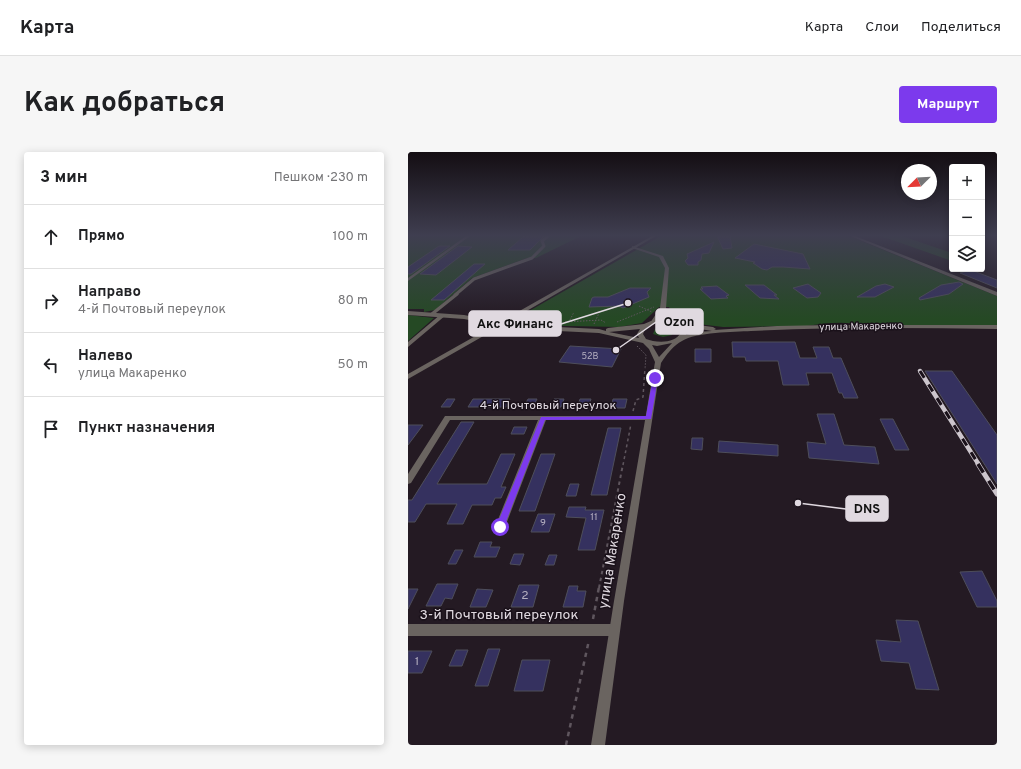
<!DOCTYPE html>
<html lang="ru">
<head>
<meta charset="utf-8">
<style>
	body { margin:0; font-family:Overpass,sans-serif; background:#f6f6f6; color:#202124 }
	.controls { position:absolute; right:12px; top:12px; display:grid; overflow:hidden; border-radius:4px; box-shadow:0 2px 10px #0003 }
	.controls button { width:36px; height:36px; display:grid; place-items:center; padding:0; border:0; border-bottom:1px solid #e0e0e0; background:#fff; color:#202124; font:20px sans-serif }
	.compass { position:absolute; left:493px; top:12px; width:36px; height:36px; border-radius:50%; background:#fff; box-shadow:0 2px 10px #0003; rotate:246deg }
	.stop { position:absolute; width:12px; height:12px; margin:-9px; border:3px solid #7c3aed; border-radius:50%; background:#fff }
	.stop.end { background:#7c3aed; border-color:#fff; box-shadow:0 1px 4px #0008 }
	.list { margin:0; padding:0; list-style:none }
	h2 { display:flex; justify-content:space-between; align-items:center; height:52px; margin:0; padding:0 16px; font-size:17px }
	h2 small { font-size:13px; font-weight:400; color:#757577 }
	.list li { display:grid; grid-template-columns:26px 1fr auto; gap:12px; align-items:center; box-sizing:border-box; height:64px; padding:0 16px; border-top:1px solid #e0e0e0 }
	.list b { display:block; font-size:15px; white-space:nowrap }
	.list p { margin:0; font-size:13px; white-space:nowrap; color:#757577 }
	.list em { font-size:13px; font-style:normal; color:#757577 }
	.icon { flex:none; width:22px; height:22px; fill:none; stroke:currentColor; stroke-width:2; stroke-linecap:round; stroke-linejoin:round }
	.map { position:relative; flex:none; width:589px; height:593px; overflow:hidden; border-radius:4px }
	header { display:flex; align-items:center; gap:24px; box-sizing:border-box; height:56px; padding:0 20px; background:#fff; border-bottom:1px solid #e0e0e0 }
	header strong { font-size:19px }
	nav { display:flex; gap:22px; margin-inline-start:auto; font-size:14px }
	.intro { display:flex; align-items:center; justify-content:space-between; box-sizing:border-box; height:96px; padding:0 24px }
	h1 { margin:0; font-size:28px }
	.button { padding:10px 18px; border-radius:4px; background:#7c3aed; color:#fff; font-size:14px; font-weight:700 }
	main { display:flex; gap:24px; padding:0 24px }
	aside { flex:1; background:#fff; border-radius:4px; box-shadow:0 2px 10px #0003 }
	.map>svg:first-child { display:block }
	.green { fill:#254924 }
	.building { fill:#35315f; stroke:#4e4e5b }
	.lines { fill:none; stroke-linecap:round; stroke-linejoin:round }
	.path-far3 { stroke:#5f565e; stroke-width:1; stroke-dasharray:1.5 1.5; stroke-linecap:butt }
	.path-far2 { stroke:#5f565e; stroke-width:1.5; stroke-dasharray:3 3; stroke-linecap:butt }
	.path-far1 { stroke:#5f565e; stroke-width:2; stroke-dasharray:3.5 3.5; stroke-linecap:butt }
	.path { stroke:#5f565e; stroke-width:2.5; stroke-dasharray:4.5 4.5; stroke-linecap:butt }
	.service-far1 { stroke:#6a6460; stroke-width:3 }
	.service { stroke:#6a6460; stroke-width:3.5 }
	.minor { fill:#6a6460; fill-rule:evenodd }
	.tertiary { fill:#6a6460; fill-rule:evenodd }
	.rail-far1-casing { stroke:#ccc5cc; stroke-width:4.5 }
	.rail-casing { stroke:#ccc5cc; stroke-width:5 }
	.rail-far1 { stroke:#1a111a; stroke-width:3; stroke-dasharray:8; stroke-linecap:butt }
	.rail { stroke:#1a111a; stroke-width:3.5; stroke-dasharray:10; stroke-linecap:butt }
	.route { fill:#7c3aed }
	.labels { text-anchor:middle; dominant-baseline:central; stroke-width:3; stroke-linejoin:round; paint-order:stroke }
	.far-number-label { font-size:9px; fill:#b5afc0 }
	.far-street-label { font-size:10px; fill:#e0d9e0; stroke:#1a111a }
	.number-label { font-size:10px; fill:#b5afc0 }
	.street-label { font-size:12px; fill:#e0d9e0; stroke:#1a111a }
	.near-number-label { font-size:12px; fill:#b5afc0 }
	.near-street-label { font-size:14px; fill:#e0d9e0; stroke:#1a111a }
	.leader { fill:none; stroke:#e0d9e0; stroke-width:1.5 }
	.callout-dot { fill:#e0d9e0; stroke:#1a111a; stroke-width:1.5 }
	.callout { fill:#e0d9e0; stroke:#e0d9e0; stroke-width:1.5 }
	.callout-label { font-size:13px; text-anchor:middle; font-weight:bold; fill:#111 }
</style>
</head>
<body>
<header>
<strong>Карта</strong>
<nav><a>Карта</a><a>Слои</a><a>Поделиться</a></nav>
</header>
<div class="intro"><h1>Как добраться</h1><a class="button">Маршрут</a></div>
<main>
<aside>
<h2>3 мин<small>Пешком · 230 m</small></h2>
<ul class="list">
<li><svg class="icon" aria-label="ahead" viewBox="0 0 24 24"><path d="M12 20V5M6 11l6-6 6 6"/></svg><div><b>Прямо</b></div><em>100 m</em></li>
<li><svg class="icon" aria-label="right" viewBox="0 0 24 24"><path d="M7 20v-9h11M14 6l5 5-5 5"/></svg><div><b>Направо</b><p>4-й Почтовый переулок</p></div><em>80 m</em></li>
<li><svg class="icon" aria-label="left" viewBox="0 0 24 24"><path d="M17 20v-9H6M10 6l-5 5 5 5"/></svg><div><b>Налево</b><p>улица Макаренко</p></div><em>50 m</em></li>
<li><svg class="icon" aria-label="arrive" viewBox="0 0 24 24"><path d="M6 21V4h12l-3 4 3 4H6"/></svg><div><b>Пункт назначения</b></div></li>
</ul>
</aside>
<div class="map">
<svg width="589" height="593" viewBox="0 0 589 593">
	<rect width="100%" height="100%" fill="#241a23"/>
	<path class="green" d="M0,84H173L128,106H119L64,126L27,158L16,160V157H0Z
		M253,84H441L589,144V173H454C438,169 416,171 399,174L315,175L273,170L264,161L261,155H251L234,171L211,175L111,173L105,171L107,167Z
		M473,84H494L544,101V109Z
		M0,163L26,166L0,189Z
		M256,175L264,178V183L255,185L245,182L247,177Z"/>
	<path class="building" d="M116,84H136L122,98H100Z
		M309,84H322L324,96L315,97Z
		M306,90L301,101L294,102L293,108L290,110V113H280L277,109L280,106L279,102Z
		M346,92L395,102L402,117L375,115H364L359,118L354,117L345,111L347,110L327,106Z
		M31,94H42L3,122H0V115Z
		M50,94L64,95L28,123L12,122Z
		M66,112H77L36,148H23Z
		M563,118L589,128V136L552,121Z
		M551,130L555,132L541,142L512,148L511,146L533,133Z
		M400,132L413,141L410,145L399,146L385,136Z
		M477,132L486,135L467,145H449L468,134Z
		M337,133H356L369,143H366L371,147L352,146Z
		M309,134L321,143L318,144L320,146L303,147L292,137H295L293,135Z
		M222,136H243L239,140L241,145L215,156L211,154L181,155L184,146L186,145H200Z
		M324,190H387L392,206H409L405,195H421L425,206H433L450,246H436L434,241H431L424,221H398L401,233H375L370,209H338L337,205H325Z
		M162,194L213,197L204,215L151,210Z
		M287,197H303V210H287Z
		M517,219H544L589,283V332Z
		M39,247H47L42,255H33Z
		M65,247H102L98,255H60Z
		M120,247H129L125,255H116Z
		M146,247H156L153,255H143Z
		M172,247H183L180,256H169Z
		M205,247H219L217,256H203Z
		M409,262H426L436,293L467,295L471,312L401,306L399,290L418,292Z
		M472,267H485L501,298H487Z
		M53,270H66L29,332H79L93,302H107L93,335H98L93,346H87L84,353H64L55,372H39L49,352H18L7,370H0V348H4Z
		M0,273H15L0,293Z
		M106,275H119L116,282H103Z
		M200,276H213L199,343H183Z
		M284,286H295L294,298L283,297Z
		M311,289L370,293V304L310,300Z
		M133,302H147L127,359H111Z
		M162,332H171L168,344H158Z
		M161,355H178L177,358H196L187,398H170L178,366L158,365Z
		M130,362H147L141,380H123Z
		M72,390H84L82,395H92L88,405H66Z
		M47,398H55L48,412H40Z
		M106,402H116L112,413L102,412Z
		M141,403H149L146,413H137Z
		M574,419L589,449V455H569L552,420Z
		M29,432H50L44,447L37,446L33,454H18Z
		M111,433H131L125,455H103Z
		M161,434H170L169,439H178L175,455H155Z
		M0,437H10L0,457Z
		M69,437L85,438L78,455H62Z
		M488,468L510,469L531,538L508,537L501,511L473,509L468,488L493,490Z
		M80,497H92L80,534H67Z
		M48,498H60L54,514H41Z
		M0,499H24L14,521H0Z
		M114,508H142L135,539H106Z"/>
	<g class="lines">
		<path class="path-far3" d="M231,154L244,160
			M162,168L166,160
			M157,170L193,168L198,171
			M209,170L246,155
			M186,172L192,159
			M229,194L238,203L237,217"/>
		<path class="path-far2" d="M225,259L228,248L235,245L237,216
			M215,313L223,272"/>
		<path class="path-far1" d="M191,436L215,312"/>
		<path class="path" d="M185,467L191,435
			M158,593L181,488"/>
		<path class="service-far1" d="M47,143L66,127L124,106L136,94L134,89L140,84"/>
		<path class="service" d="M24,162L49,142"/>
		<path class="minor" d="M58,84H62L0,129V126Z
			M442,84H447L589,140V144Z
			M224,94L255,104L261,116L258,156L268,172L267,173H263L255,160L247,172L242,171L252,156L257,116L251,105L224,96Z
			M33,162L38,163L0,195V190Z
			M37,264H240L244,266L240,268H138L97,375L95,378L92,379L89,378L87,375L130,268H42L3,331L0,332V322Z
			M0,472H206L210,474L212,478L210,482L206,484H0Z"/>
		<path class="tertiary" d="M244,84H248L98,171L109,173L191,177L198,179V177L200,176L236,172L243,169L252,168L305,175L308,177L306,178L369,174L422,173H589V177C507,176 425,175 343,179C326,180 288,180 274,189C266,193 258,203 253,211L216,449L197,593H183L206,449L247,210L241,197L235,191L191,181L109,177L93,174L0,227V222L87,173L56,167L0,163V159L56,163L92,170ZM252,171C261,172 268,173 273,180C268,192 248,191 238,187L235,182C238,174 244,172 252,171ZM274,174L304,179L289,180L278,183L279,180ZM232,177L229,182L231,186L201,180ZM264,191L251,205L244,193L249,194Z"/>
		<defs>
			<path id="rail-far1" d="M512,219L571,313"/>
			<path id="rail" d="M570,312L589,342"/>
		</defs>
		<use href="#rail-far1" class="rail-far1-casing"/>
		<use href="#rail" class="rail-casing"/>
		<use href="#rail-far1" class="rail-far1"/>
		<use href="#rail" class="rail"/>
	</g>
	<linearGradient id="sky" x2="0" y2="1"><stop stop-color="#140e13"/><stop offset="0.5" stop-color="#3f3e50"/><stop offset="1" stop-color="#3f3e50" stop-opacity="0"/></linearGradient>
	<rect width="589" height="167" fill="url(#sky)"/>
	<path class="route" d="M245,225L250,226L243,267L137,268L96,375L95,377H89L88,375L133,265L238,264Z"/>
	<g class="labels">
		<g class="far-number-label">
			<text x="182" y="204">52В</text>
		</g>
		<g class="far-street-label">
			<text transform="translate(453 175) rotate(-1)">улица Макаренко</text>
		</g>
		<g class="number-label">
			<text x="186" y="365">11</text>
			<text x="135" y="371">9</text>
		</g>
		<g class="street-label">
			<text x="140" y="254">4-й Почтовый переулок</text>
		</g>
		<g class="near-number-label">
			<text x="117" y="444">2</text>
			<text x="9" y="510">1</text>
		</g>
		<g class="near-street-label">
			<text transform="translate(205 399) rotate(-81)">улица Макаренко</text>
			<text x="91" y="463">3-й Почтовый переулок</text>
		</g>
	</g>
	<path class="leader" d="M208 198L248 170M220 151L153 172M390 351L438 357"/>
	<g class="callout-dot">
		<circle cx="208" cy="198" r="4"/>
		<circle cx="220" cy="151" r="4"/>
		<circle cx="390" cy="351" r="4"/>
	</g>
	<g class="callout">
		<rect x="248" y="157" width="47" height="25" rx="4"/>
		<rect x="61" y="159" width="92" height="25" rx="4"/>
		<rect x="438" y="344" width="42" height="25" rx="4"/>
	</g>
	<g class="callout-label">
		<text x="271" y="174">Ozon</text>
		<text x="107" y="176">Акс Финанс</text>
		<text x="459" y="361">DNS</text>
	</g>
</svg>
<div class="controls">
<button>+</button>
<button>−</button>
<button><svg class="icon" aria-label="layers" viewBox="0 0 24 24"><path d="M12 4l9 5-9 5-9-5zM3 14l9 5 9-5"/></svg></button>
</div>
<svg class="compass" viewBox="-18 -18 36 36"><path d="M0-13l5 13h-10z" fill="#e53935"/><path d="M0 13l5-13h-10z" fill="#757577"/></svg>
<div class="stop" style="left:92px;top:375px"></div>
<div class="stop end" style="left:247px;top:226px"></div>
</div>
</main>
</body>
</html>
